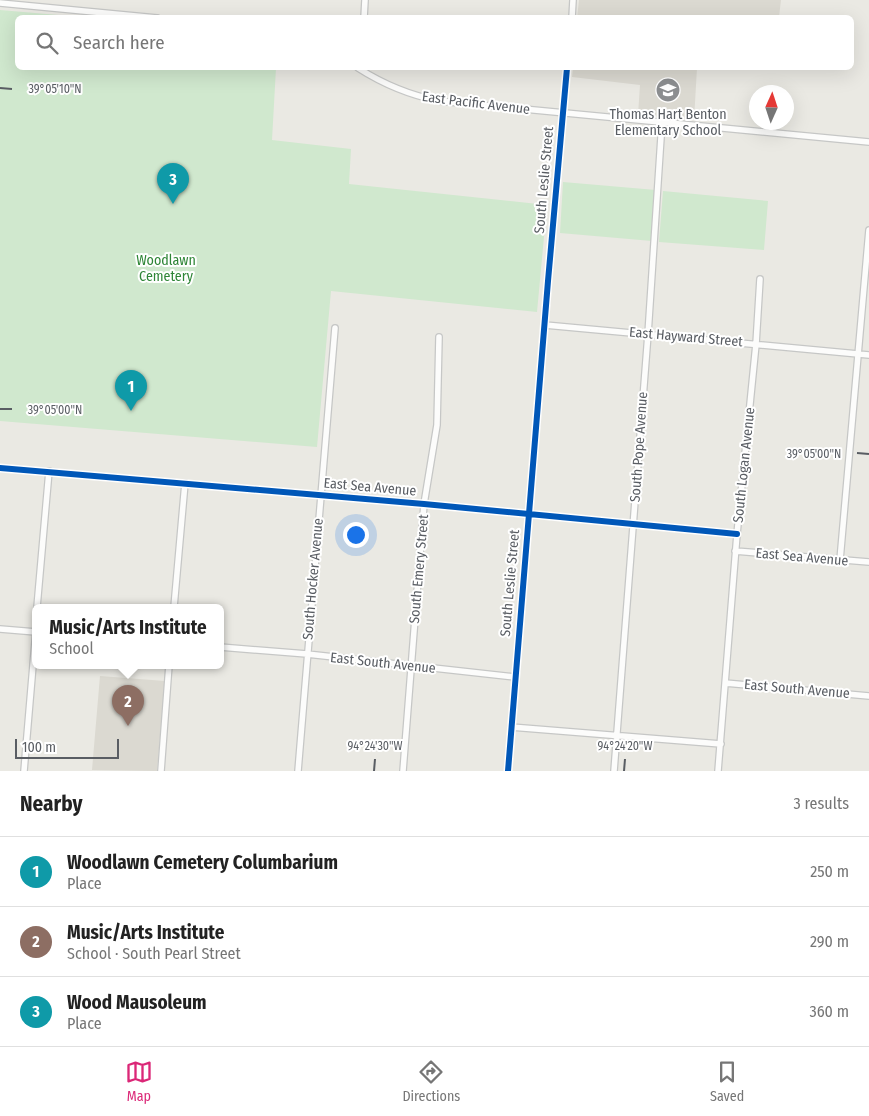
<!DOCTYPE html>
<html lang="en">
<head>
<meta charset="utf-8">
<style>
	body { margin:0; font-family:"Fira Sans Condensed",sans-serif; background:#f6f6f6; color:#222 }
	.compass { position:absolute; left:749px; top:85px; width:45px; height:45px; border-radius:50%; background:#fff; box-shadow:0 5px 20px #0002; rotate:3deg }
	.scale { position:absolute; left:15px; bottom:12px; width:104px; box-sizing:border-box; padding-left:5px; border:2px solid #595d63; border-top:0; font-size:14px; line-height:18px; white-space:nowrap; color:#595d63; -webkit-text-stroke:4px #fff; paint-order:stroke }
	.you { position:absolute; left:355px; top:534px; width:18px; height:18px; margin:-12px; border:4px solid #fff; border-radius:50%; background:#1a73e8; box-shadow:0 0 0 8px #1a73e833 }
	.badge { display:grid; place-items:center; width:32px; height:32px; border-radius:50%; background:#db2777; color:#fff; font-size:16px; font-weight:700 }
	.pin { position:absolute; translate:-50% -41px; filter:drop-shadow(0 1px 2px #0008) }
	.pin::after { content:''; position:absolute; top:26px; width:18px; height:15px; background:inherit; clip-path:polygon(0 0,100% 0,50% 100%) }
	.popup { position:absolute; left:32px; top:604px; width:192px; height:65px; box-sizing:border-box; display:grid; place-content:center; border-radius:8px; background:#fff; filter:drop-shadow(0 1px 4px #0005); font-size:16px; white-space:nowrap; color:#767676 }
	.popup b { font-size:19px; color:#222 }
	.popup::after { content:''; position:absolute; left:50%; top:100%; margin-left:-10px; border:10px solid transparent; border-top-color:#fff }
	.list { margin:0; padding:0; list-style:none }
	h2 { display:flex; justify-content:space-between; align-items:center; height:65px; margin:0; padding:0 20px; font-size:21px }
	h2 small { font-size:16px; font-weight:400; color:#767676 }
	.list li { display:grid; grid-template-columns:32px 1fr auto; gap:15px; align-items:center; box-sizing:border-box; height:70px; padding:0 20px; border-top:1px solid #e0e0e0 }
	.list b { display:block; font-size:19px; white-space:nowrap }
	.list p { margin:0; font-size:16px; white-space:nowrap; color:#767676 }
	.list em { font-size:16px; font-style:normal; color:#767676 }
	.icon { flex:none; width:28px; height:28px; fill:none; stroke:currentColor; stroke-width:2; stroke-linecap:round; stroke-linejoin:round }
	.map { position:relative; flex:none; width:869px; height:771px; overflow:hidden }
	.search { position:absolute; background:#fff; box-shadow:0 5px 20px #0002; left:15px; right:15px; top:15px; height:55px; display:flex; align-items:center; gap:12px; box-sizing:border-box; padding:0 18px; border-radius:8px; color:#767676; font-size:19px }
	.sheet { height:275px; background:#fff }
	nav { display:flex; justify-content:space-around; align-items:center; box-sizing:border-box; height:70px; border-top:1px solid #e0e0e0; background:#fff; font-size:14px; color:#767676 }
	nav a { display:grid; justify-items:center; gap:2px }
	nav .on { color:#db2777 }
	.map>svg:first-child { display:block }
	.education { fill:#dbd9d1 }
	.green { fill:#d0e8ce }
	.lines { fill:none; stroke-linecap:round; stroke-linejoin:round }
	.street-casing { stroke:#c6c7c6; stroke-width:8 }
	.street { stroke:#fcfcfb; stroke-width:5.5 }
	.cycleway-casing { stroke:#fff; stroke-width:9 }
	.cycleway { stroke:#0057b8; stroke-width:6 }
	.ticks { fill:none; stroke:#595d63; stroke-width:2 }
	.labels { text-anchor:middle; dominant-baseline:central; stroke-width:4; stroke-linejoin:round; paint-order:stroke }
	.street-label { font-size:14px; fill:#595d63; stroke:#fff }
	.poi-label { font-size:14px; fill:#595d63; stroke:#fff }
	.park-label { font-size:14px; fill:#2e8536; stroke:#fff }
	.ticks-label { font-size:12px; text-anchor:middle; fill:#595d63; stroke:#fff; stroke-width:4; stroke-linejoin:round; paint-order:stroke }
</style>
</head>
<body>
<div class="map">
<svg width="869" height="771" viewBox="0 0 869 771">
	<rect width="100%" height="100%" fill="#eae9e3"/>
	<path class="education" d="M579,0H781L779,17L577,18Z
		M573,68H697L694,120L638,115L640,85L572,77Z
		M100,676L165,681L157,771L92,770Z"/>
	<path class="green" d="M0,10L82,17L18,18V68H276L272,140L351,149L349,184L547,205L537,312L331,291L317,447L0,421Z
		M563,182L656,190L652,241L560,233Z
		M663,191L768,201L764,250L659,242Z"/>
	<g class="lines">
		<defs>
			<path id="street" d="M0,3L157,18
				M364,18L365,0
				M572,18L573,0
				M358,68C383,84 409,95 439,101L869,142
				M545,325L869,355
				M0,468L424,504L737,534
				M735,551L869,562
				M840,560L869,230
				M37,607L49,471
				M174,607L185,483
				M0,629L36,632
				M220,647L307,654L515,677
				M725,683L869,696
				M511,727L721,744
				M24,771L36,630
				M161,771L169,665
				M298,771L335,328
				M403,771L424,504L437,425L439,337
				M508,771L548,281L567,68
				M614,771L648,334L662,122
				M718,771L737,534L756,344L760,279"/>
		</defs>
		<use href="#street" class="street-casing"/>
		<use href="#street" class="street"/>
		<defs>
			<path id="cycleway" d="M0,468L424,504L737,534
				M508,771L548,281L567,68"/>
		</defs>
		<use href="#cycleway" class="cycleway-casing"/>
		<use href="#cycleway" class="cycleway"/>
	</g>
	<path class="ticks" d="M0,88L12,89M0,409H12M857,453L869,454M374,771L375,759M624,771L625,759"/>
	<defs>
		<symbol id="school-disc" viewBox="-11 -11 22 22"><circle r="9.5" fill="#8c8e90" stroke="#fff"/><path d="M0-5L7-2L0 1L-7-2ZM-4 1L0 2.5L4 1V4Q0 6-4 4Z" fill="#fff"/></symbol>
	</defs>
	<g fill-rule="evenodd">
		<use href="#school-disc" x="654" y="76" width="28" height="28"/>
	</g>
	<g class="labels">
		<g class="street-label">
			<text transform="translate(476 103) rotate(7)">East Pacific Avenue</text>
			<text transform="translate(544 180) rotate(-85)">South Leslie Street</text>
			<text transform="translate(686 337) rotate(5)">East Hayward Street</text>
			<text transform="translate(639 447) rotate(-86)">South Pope Avenue</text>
			<text transform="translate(744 465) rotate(-84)">South Logan Avenue</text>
			<text transform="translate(370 487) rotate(5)">East Sea Avenue</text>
			<text transform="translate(802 557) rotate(5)">East Sea Avenue</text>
			<text transform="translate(419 569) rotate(-85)">South Emery Street</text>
			<text transform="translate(313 579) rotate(-85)">South Hocker Avenue</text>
			<text transform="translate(510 583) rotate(-85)">South Leslie Street</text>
			<text transform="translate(383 663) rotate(6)">East South Avenue</text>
			<text transform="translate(797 689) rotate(5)">East South Avenue</text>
		</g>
		<g class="poi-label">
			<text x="668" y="114">Thomas Hart Benton<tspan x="668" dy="16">Elementary School</tspan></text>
		</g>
		<g class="park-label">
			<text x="166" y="260">Woodlawn<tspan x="166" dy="16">Cemetery</tspan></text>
		</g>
	</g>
	<g class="ticks-label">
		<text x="55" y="93">39°05'10"N</text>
		<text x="55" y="414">39°05'00"N</text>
		<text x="814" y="458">39°05'00"N</text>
		<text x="375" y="750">94°24'30"W</text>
		<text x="625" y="750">94°24'20"W</text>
	</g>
</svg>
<svg class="compass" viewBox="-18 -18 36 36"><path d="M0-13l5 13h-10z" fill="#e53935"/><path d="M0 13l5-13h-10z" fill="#767676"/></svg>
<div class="scale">100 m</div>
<div class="you"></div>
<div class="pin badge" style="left:131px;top:411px;background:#0f9aa8">1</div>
<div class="pin badge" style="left:128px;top:726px;background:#8d6e63">2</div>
<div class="popup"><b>Music/Arts Institute</b>School</div>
<div class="pin badge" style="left:173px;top:204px;background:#0f9aa8">3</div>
<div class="search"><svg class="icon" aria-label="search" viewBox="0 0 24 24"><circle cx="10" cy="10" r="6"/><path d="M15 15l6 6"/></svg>Search here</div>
</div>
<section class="sheet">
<h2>Nearby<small>3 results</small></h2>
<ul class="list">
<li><span class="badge" style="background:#0f9aa8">1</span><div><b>Woodlawn Cemetery Columbarium</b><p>Place</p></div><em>250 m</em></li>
<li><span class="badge" style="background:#8d6e63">2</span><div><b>Music/Arts Institute</b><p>School · South Pearl Street</p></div><em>290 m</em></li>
<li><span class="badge" style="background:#0f9aa8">3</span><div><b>Wood Mausoleum</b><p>Place</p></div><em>360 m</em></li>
</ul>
</section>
<nav>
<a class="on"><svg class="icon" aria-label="map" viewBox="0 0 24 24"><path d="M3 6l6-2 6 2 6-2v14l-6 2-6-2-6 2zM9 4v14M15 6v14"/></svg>Map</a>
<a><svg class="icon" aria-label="directions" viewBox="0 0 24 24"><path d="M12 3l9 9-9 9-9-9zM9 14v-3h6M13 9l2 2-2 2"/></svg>Directions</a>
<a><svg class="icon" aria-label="saved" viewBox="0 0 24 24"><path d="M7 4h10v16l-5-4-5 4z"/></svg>Saved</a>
</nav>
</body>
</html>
